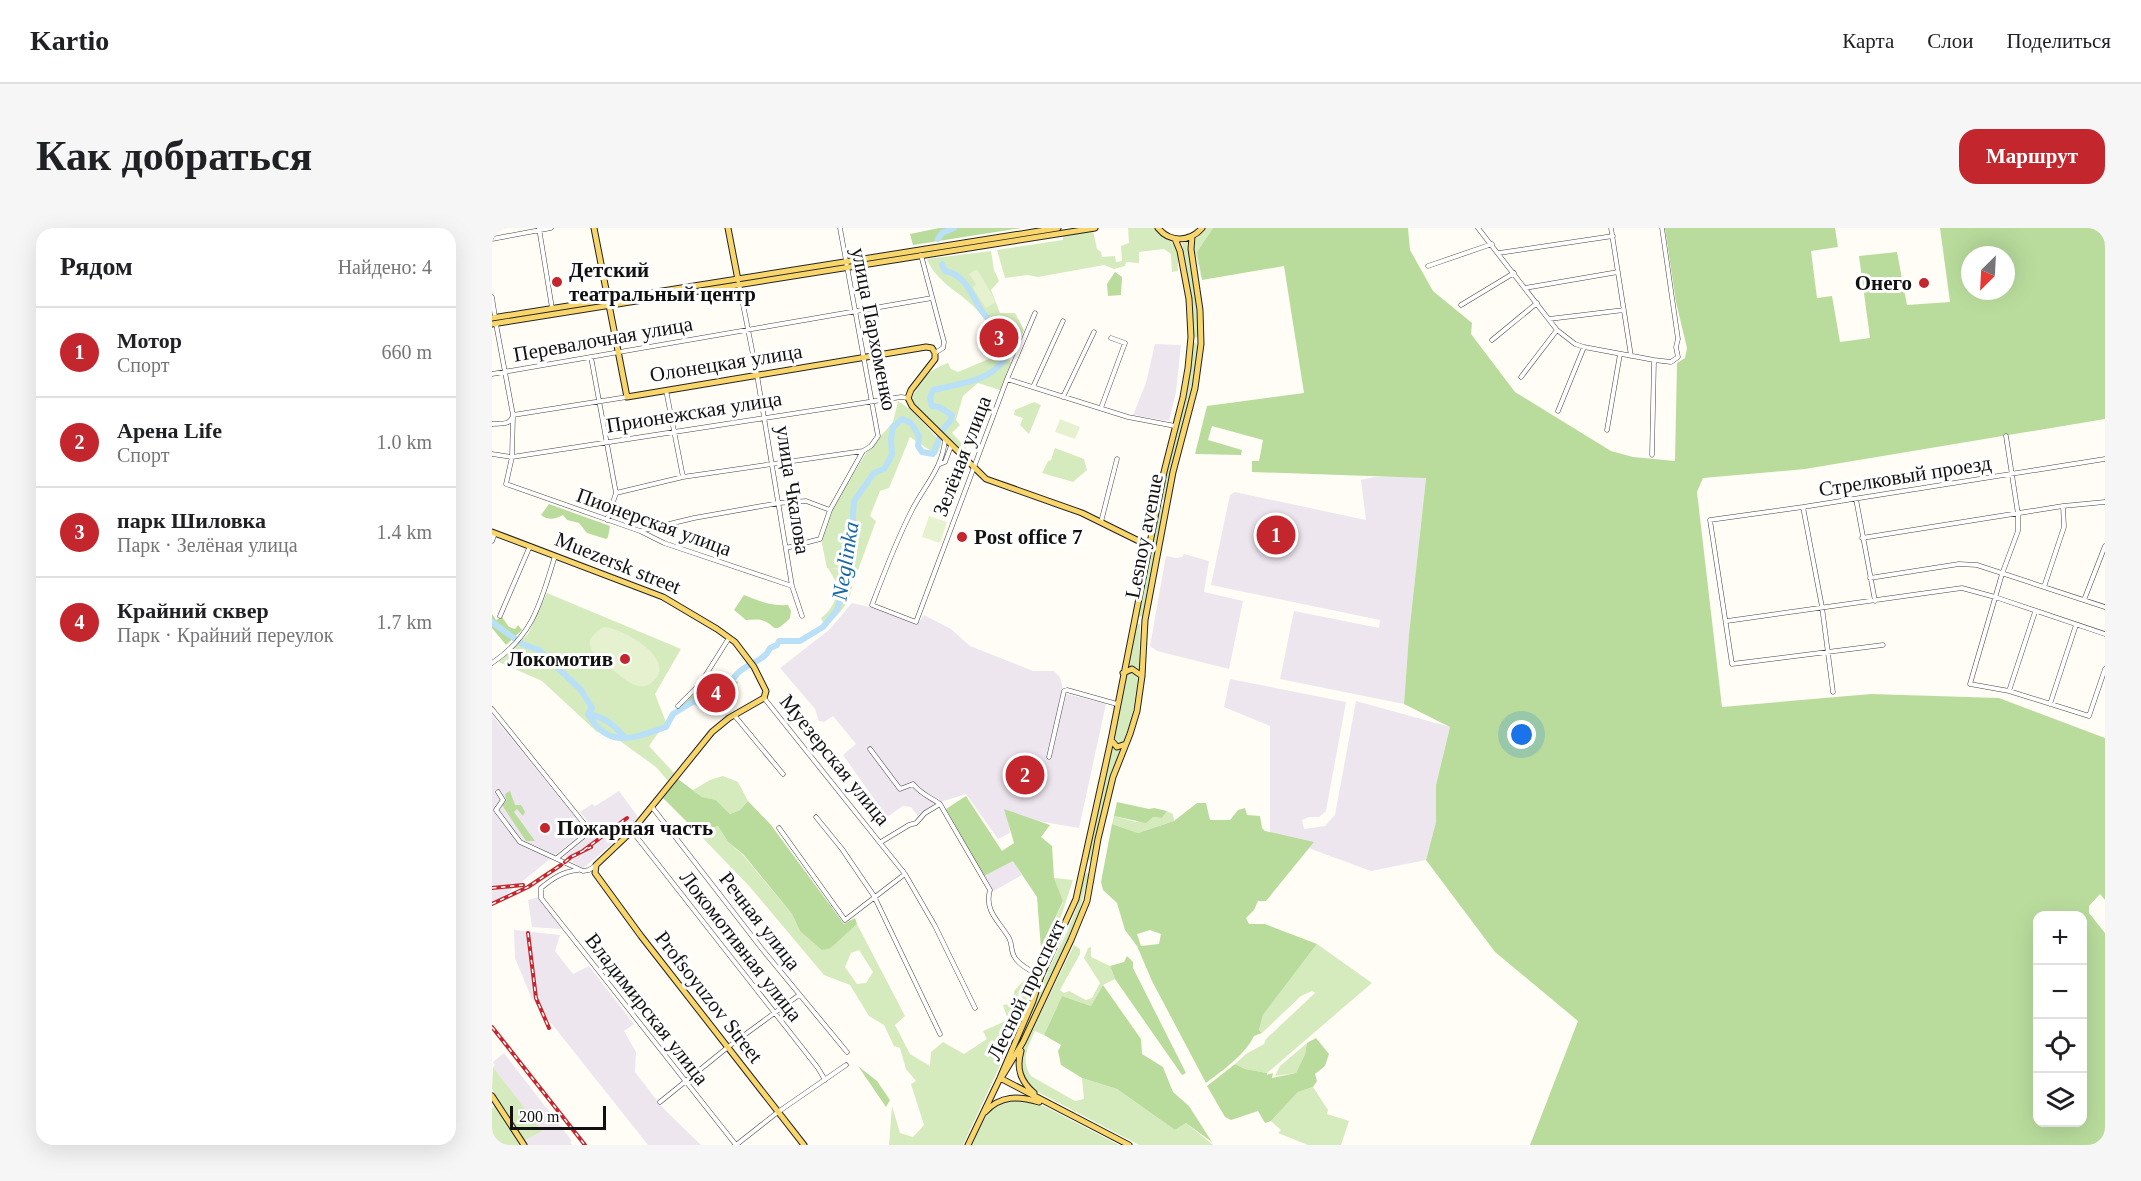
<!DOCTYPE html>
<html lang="ru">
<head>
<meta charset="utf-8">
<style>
	body { margin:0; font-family:"Times New Roman",serif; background:#f6f6f6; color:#202124 }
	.controls { position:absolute; right:18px; bottom:18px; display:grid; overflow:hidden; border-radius:12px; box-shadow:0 6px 24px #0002 }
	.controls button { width:54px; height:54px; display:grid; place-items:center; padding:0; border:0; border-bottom:2px solid #e0e0e0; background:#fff; color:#202124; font:30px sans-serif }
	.compass { position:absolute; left:1469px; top:18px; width:54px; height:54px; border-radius:50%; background:#fff; box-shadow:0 6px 24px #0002; rotate:204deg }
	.scale { position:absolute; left:18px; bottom:15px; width:96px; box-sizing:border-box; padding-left:6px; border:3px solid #111; border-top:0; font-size:16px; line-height:21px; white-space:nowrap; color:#111; -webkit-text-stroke:4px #fff; paint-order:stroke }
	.you { position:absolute; left:1030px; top:507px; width:21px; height:21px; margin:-15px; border:4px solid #fff; border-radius:50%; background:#1a73e8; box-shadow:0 0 0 9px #1a73e833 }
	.badge { display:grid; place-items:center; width:39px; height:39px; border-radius:50%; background:#c4262e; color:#fff; font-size:20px; font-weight:700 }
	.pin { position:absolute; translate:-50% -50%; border:3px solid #fff; box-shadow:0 2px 6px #0006 }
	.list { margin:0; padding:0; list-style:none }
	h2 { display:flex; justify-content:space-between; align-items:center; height:78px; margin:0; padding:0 24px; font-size:26px }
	h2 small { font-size:20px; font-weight:400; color:#757577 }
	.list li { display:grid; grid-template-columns:39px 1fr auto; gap:18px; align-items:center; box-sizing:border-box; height:90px; padding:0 24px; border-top:2px solid #e0e0e0 }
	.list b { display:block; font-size:22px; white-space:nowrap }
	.list p { margin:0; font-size:20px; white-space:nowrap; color:#757577 }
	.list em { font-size:20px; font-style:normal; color:#757577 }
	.icon { flex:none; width:33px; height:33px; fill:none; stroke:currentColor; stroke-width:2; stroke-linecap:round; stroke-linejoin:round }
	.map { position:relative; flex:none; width:1613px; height:917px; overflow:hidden; border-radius:18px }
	header { display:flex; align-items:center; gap:36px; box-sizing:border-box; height:84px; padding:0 30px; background:#fff; border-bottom:2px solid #e0e0e0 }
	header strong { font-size:28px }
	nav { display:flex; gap:33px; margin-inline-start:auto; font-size:21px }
	.intro { display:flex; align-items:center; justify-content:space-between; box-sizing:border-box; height:144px; padding:0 36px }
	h1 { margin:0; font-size:42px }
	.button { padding:15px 27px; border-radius:18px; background:#c4262e; color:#fff; font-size:21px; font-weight:700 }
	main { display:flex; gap:36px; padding:0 36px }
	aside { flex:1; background:#fff; border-radius:18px; box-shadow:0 6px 24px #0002 }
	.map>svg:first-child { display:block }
	.industrial { fill:#eee6ef }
	.green { fill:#d5ebbd; fill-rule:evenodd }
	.forest { fill:#b9dc9c; fill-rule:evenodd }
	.pitch { fill:#e6f2cf }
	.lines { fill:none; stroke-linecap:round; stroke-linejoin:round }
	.river { stroke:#b9e0f7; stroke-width:6 }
	.minor-casing { stroke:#444; stroke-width:5 }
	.major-casing { stroke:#222; stroke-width:7 }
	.minor { stroke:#fff; stroke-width:4 }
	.major { stroke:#f9d66b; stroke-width:5 }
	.rail-casing { stroke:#c4262e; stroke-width:4 }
	.rail { stroke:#fff; stroke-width:1.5; stroke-dasharray:4.5; stroke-linecap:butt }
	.poi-dot { fill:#c4262e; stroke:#fff; stroke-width:2 }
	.labels { text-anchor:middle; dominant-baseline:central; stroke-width:6; stroke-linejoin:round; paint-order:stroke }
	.poi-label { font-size:21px; font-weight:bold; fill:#111; stroke:#fff; text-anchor:start }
	.street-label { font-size:21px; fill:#111; stroke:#fff }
	.water-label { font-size:22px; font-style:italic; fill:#1768a6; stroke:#fff }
</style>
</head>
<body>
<header>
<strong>Kartio</strong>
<nav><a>Карта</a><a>Слои</a><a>Поделиться</a></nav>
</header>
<div class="intro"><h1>Как добраться</h1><a class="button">Маршрут</a></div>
<main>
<aside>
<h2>Рядом<small>Найдено: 4</small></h2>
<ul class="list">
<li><span class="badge">1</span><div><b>Мотор</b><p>Спорт</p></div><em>660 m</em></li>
<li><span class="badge">2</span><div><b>Арена Life</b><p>Спорт</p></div><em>1.0 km</em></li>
<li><span class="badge">3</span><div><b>парк Шиловка</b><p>Парк · Зелёная улица</p></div><em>1.4 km</em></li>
<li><span class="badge">4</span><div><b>Крайний сквер</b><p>Парк · Крайний переулок</p></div><em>1.7 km</em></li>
</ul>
</aside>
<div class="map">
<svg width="1613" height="917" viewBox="0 0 1613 917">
	<rect width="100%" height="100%" fill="#fffdf5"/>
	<path class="industrial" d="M663,116L689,117L684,164L677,193L641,187L654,155Z
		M882,249H934L917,406L912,476L788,451L802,383L887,400L888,392L719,357L738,267L743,264L874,292L869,252Z
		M692,326L717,333L712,364L751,373L737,441L665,423L658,418L674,328L684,330L690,329Z
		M360,375L382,380L425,397L432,387L459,401L478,418L541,443H562L568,449L572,465L614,476L587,600L545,593L515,585L518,605L506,611L474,566L442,576L426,588L419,579L411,578L395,589L351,527L364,516L341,488L332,494L327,493L323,481L288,440L337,402Z
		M738,451L854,474L834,583L827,589H817L810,592L812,601L833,598L843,587L864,473L958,499L944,557V594L934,632L879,643L778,606V498L732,479Z
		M0,487L94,602L11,669L0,675Z
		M127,563L146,589L141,596L135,604L91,640L76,632L73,628L103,602L88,584L100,576L103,578Z
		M521,632L530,647L500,664L492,648Z
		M47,669L69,701L40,699L36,672Z
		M22,702L68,707L63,723L81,746L97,738L142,796L132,803L144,824L143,844L170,879L209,917H156L40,771L23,730Z
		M12,825L80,913L78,914L80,917H35L32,913L49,903L1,839L3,837L1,834Z"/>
	<path class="green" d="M636,0H662C668,9 683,13 686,24C687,31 685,36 686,43L680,44L679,26L672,21L647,24V35L634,34L633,38L622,41L612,37L546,49L536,47L513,50L505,22L571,12V8L601,3L605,21L609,24L610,29L623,28L624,34L630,33L629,18L637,15Z
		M712,0H721L705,24L710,52L702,20L704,10Z
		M695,14L704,74L706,108L704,110L702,108C702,76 696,45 690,15Z
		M499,23L502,42L507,53L499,62L508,85H523L532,102L523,122L521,123C508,108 495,91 480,77C464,62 444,53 435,31Z
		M703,114L706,117C701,170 683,220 673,273L669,271C674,253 677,235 681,217C689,183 700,151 701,116Z
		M509,118L519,135L508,162L486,155L471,168L464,192L468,197L460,205L474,220L470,225L422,176L420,170C431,150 434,143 456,135L459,141L466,144L497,131Z
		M406,173L419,182L450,215L445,227L418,209L397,260L388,263L378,288L384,293L366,342L335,340L329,311L343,276L374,225L401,194Z
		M542,174L549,177L537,206L528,197L531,190L522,187L523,182Z
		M563,220L592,231L595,242L581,254L550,245L556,233L559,232Z
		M670,276L671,280L650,388L647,389L646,387C654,351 660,315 668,278Z
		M336,340L360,343C362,373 354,377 335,398L331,394L329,390C339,383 345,370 347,359Z
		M55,365L189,421L163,466L174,494L157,518L182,545L176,553L164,539L121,508L105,504L50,453L7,434L36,406Z
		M645,396H648L647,442L644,439H636Z
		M638,444L644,446L646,451L641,484L634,512L632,515L627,516L622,509L633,449Z
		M619,519L629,521L617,551L600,631L597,633L595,629Z
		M231,548L246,554L256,573L248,582L238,586L224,572L210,569L201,562L218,552Z
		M675,583L681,586L682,593L646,605L620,596L622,588L644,594L661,589L670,590Z
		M226,598L236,614L250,626L300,686L308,703L339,720L365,696L413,788L403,797L418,826L438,838L439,824L451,814L472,826L495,811L491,803L516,792L511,777L522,775V763L538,746L571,674L562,650L581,652L560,716L548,742L539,771L471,917H397L400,878L408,905L421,909L432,897L419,856L424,853L414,841L408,820L402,818L392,797L377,788L358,757L332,747L258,659L206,605ZM367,722L381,744L374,755L365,756L353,739L359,725Z
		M596,645L597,647L585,691L516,839L559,736L575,704L586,676L593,646Z
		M825,716L880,755L775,845L753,841L743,836L754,826L772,816L774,811L823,765L820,763L809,768L770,805L767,802L771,787Z
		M582,717L588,721V726L568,762L572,765L577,763L594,772L600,770L608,755L592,730L596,720L599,719V729L618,738L623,751L611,757L599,778L570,768L552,807L543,803C536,819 528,832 539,848L583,873L592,871L590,850L625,861L683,902L694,895L721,917H647L542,862C529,849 527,838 531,821Z
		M815,815L813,826L804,845L783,848L788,838Z
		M1,839L50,903L32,913L0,861Z
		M821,859L836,882L835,886L857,893L849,917H816L786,905L789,902L779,893L806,864Z
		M529,871L554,879L627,917H480L491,892L504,878Z
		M4,876L31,917H0V880Z"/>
	<path class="forest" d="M447,0H530L421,17L418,6Z
		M721,0H916L918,22L941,63L980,95L979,106L1023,164L1119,223L1141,229L1183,233L1185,135L1193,130L1195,120L1184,74L1173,0H1343L1346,19L1319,23L1325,70L1340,68L1348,114L1378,110L1367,28L1405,24L1415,77L1458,74L1448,0H1613V191L1313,241L1211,250L1205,264L1230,479L1379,466L1507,470L1613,510V672L1608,666L1597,678V685L1613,705V917H1038L1086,793L1003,724L934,632L944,594V557L958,499L912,476L917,406L934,250L760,244V233H767L771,212L720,198L716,212L750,222L749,227L703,226L715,178L812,165L792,38L710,52L705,24ZM1478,27H1514V63H1478ZM1546,688H1590V894H1546Z
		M623,44L630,49L629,67L616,68L615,56Z
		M57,276L118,298L116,309L114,311L95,305L87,295L75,292L71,287C63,291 57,293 49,287Z
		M252,367C267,373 279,378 296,377L299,383L298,390C279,410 284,395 269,392C265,391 259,392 254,392L242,382Z
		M0,386L4,392L10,389L17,399L23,401L26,397L30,402L14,417L0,400Z
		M223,443L246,454L242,461L217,480L202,471L191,481L188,480L206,462L221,463L228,458L221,447Z
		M186,551L210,569L224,572L238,586L248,582L256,573L279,597L352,696L363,690L365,696L339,720L330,722L308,703L300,686L251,626L236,614L226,598L206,605L171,570Z
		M18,563L23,577H29L33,584L31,588L25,581L22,584L43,613H34L10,577L14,573L13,566Z
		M474,568L510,623L522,615L512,581L558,597L549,609L560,618L562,650L571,673L549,721L545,669L521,633L492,648L454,581Z
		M625,574L657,581L662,580L675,583L670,590L661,589L654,595L622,588Z
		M705,575H714L718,592H738L746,582L753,580L755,587L768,588L770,600L773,603L822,614L774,673H766L762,682L754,690L757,696H773L825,716L771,787L767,802L770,805L762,808C753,827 731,842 714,855L660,753L645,718L633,702L625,675L611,662L609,654L620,596L646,605L682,593ZM658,702L669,706L667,716L649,718L645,706Z
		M635,728L641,734V740L694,845L690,847L623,751L618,738L632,734Z
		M611,757L649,811L650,826L671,839L681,864L697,878L720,914L694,895L683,902L625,861L590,850L569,837L566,823L569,817L552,807L570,768L599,778Z
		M824,810L837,826L833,838L823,846L825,853L821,859L806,864L779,893L773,895L766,883L739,892L733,889L715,858L743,836L753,841L775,845V847L781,845L780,850L804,845L813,826L815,815Z
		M366,838L385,853L398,872L394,879Z"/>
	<path class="pitch" d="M485,41L504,74L494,80L481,60L484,56L477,46Z
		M568,191L588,199L583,211L563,204Z
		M437,288L455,294L448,315L430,309Z
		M112,399C129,400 179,427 165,449C162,453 158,456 154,458C142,461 130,449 121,442C104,430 84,414 112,399Z"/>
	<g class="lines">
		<path class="river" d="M446,11L450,5L462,0
			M0,394L30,416L47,422L89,462L100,480L96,486C117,522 141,510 174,499L181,486L202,473L211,478C226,472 235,458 245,446C255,435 272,434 278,420L285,417L287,413H308L331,399L345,382L350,365L351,320L360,304L362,273L382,245L392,241L400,227L399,211L401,199L410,191L419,195L427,208L426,218L430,224L441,226L451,201L459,192L460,187L447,179L440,178L438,170L441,162C477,153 503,155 521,117C512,107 501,98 492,86C480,71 476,47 453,43L450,36
			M96,486C113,489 122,497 133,510"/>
		<defs>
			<path id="minor" d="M47,0L60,80
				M986,0L1065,102L1083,116L1092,119L1162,132L1179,134L1186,129L1184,119L1186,111L1170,0
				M1119,0L1139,128
				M0,11L59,0
				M1007,25L1121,8
				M429,27L452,114L451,120L443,125
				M936,38L1000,16
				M247,56L265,147L300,358L310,388
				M1033,60L1126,44
				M0,69L3,89
				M969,77L1022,45
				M1057,91L1132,82
				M4,96L21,187L20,229L14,256L148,303L172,315L300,358
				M1000,112L1045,75
				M99,129L124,265L115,292
				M0,146L440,70
				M1029,149L1065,102
				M515,151L636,189L683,198
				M541,159L571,93
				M174,162L191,249
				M571,169L602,104
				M609,180L633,115L619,110
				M1066,183L1092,119
				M21,187L135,169
				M0,196C9,195 17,198 21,188
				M1115,202L1128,126
				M1514,208L1526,286V303L1510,346L1478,456L1517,463L1597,488L1613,441
				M453,211C451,240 432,258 420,282C404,313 392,345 380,377L424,394L515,151L543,85
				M0,226L20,229L409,169L416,170
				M1160,227L1162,132
				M448,236L453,234L459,218
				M124,265L191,249L371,223
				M1364,271L1383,373
				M1311,279L1330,379L1341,464
				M609,294L625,231
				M148,303L202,290L287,275L314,273L338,282
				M1370,310L1571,278L1613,274
				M0,313L3,305
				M294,320L328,311L338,282L371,223L379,218L386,208L348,0
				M1378,350L1467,336L1485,337L1613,379
				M1552,359L1572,299L1571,278
				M1592,372L1613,318
				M8,388L38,318
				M1235,393L1470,360L1503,369L1613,406
				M1391,417L1240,436L1218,292L1311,279L1613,231
				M0,435C42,407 49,373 63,328
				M1517,463L1543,384
				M272,470L413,646L443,698L483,780
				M1558,476L1584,397
				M186,478L208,456L237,410
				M0,481L98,603L65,630
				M242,487L291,546
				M378,521L408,561L421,556C429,566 438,569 448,576L498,662C492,683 507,693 517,710C520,715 519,723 522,728C526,737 541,744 549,748
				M557,529L572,463L575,462L625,476
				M6,564L11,572L4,582L28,614L91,643L97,642L103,638
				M160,579L270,721L355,824
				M324,589L350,621L382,668L448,806
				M287,600L353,692L413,646
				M140,603L326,840L333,852
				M389,614L417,597L424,595L433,585L448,576
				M86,642C70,644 61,650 49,660V670L244,917L286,884L354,837
				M168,874L236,819L307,767"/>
			<path id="major" d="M102,0L135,169L434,119L440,120L443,125V131L419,162L416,170L420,178L494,251L590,285L657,318
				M236,0L246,52
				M666,0C678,15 698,14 710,0
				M0,90L566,0
				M0,96L603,0
				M0,304L171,369L225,401L243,414L262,439L274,463L272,470L237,490L220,504L140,603L104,637L103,645L149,708L312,917
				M631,445L640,441L650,448
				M619,512L625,519L634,516
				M529,823C524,840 528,853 542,865
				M511,847L531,814L579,712L595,673L606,611L621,549L638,506L645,483L650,448L653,392L681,244L703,160L709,116L708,82L699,21L700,9
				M508,850L637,917
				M0,868L32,917
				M493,884C509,867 526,868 547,874
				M476,917L508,850L541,773L549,748L584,671L619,512L672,244L691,169L696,140L699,109L697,71L688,23L683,11"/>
		</defs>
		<use href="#minor" class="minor-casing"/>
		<use href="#major" class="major-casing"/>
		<use href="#minor" class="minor"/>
		<use href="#major" class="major"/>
		<defs>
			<path id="rail" d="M92,622L135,590
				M73,634L79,629L99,619
				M0,660L31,657
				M0,676L36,659L69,637
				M36,705L44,770L57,800
				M0,799L93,917"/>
		</defs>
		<use href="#rail" class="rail-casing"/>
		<use href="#rail" class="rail"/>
	</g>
	<g class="poi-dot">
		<circle cx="65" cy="54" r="6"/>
		<circle cx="1432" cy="55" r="6"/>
		<circle cx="470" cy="309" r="6"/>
		<circle cx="133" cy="431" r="6"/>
		<circle cx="53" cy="600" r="6"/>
	</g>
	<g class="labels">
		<g class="poi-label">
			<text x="77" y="42">Детский<tspan x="77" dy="24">театральный центр</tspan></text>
			<text x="1420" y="55" text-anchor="end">Онего</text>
			<text x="482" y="309">Post office 7</text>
			<text x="121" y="431" text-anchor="end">Локомотив</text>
			<text x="65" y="600">Пожарная часть</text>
		</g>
		<g class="street-label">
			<text transform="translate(382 101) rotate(79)">улица Пархоменко</text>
			<text transform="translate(111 111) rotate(-10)">Перевалочная улица</text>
			<text transform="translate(234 135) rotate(-9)">Олонецкая улица</text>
			<text transform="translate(202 184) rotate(-9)">Прионежская улица</text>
			<text transform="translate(470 228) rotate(-69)">Зелёная улица</text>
			<text transform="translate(1413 248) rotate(-9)">Стрелковый проезд</text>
			<text transform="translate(301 262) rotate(81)">улица Чкалова</text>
			<text transform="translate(162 294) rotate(20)">Пионерская улица</text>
			<text transform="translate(652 308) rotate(-79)">Lesnoy avenue</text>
			<text transform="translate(126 335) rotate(22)">Muezersk street</text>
			<text transform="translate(343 532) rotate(51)">Муезерская улица</text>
			<text transform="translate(268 693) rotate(52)">Речная улица</text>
			<text transform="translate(249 718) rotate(52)">Локомотивная улица</text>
			<text transform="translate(534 762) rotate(-64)">Лесной проспект</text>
			<text transform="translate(217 769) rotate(52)">Profsoyuzov Street</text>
			<text transform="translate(155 781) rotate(52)">Владимирская улица</text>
		</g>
		<g class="water-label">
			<text transform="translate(353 333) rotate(-81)">Neglinka</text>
		</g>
	</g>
</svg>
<div class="controls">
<button>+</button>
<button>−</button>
<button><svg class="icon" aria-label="locate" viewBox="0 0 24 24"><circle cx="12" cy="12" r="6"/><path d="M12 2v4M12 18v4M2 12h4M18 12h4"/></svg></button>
<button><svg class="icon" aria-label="layers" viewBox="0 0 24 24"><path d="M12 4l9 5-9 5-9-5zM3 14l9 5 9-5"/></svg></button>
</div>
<svg class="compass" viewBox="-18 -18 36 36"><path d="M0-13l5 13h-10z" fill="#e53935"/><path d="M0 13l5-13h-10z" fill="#757577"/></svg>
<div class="scale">200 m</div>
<div class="you"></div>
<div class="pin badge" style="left:784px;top:307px">1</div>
<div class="pin badge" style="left:533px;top:547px">2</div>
<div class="pin badge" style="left:507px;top:110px">3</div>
<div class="pin badge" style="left:224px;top:465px">4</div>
</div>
</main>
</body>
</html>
